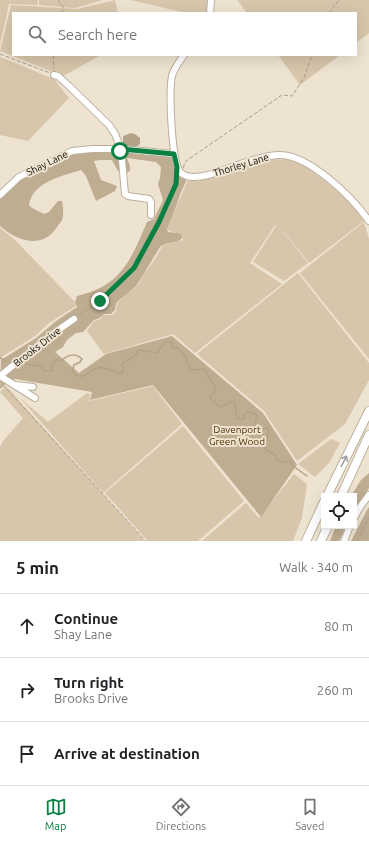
<!DOCTYPE html>
<html lang="en">
<head>
<meta charset="utf-8">
<style>
	body { margin:0; font-family:Ubuntu,sans-serif; background:#f2f2f2; color:#202124 }
	.controls { position:absolute; right:12px; bottom:12px; display:grid; overflow:hidden; border-radius:0px; box-shadow:0 4px 16px #0002 }
	.controls button { width:36px; height:36px; display:grid; place-items:center; padding:0; border:0; border-bottom:1px solid #e0e0e0; background:#fff; color:#202124; font:20px sans-serif }
	.stop { position:absolute; width:12px; height:12px; margin:-9px; border:3px solid #0b8043; border-radius:50%; background:#fff }
	.stop.end { background:#0b8043; border-color:#fff; box-shadow:0 1px 4px #0008 }
	.list { margin:0; padding:0; list-style:none }
	h2 { display:flex; justify-content:space-between; align-items:center; height:52px; margin:0; padding:0 16px; font-size:17px }
	h2 small { font-size:13px; font-weight:400; color:#757577 }
	.list li { display:grid; grid-template-columns:26px 1fr auto; gap:12px; align-items:center; box-sizing:border-box; height:64px; padding:0 16px; border-top:1px solid #e0e0e0 }
	.list b { display:block; font-size:15px; white-space:nowrap }
	.list p { margin:0; font-size:13px; white-space:nowrap; color:#757577 }
	.list em { font-size:13px; font-style:normal; color:#757577 }
	.icon { flex:none; width:22px; height:22px; fill:none; stroke:currentColor; stroke-width:2; stroke-linecap:round; stroke-linejoin:round }
	.map { position:relative; flex:none; width:369px; height:541px; overflow:hidden }
	.search { position:absolute; background:#fff; box-shadow:0 4px 16px #0002; left:12px; right:12px; top:12px; height:44px; display:flex; align-items:center; gap:10px; box-sizing:border-box; padding:0 14px; border-radius:0px; color:#757577; font-size:15px }
	.sheet { height:244px; background:#fff }
	nav { display:flex; justify-content:space-around; align-items:center; box-sizing:border-box; height:56px; border-top:1px solid #e0e0e0; background:#fff; font-size:11px; color:#757577 }
	nav a { display:grid; justify-items:center; gap:2px }
	nav .on { color:#0b8043 }
	.map>svg:first-child { display:block }
	.green { fill:#d7c6ab }
	.forest { fill:#bfad92 }
	.water { fill:#b3a287 }
	.lines { fill:none; stroke-linecap:round; stroke-linejoin:round }
	.stream { stroke:#b3a287; stroke-width:1.5 }
	.minor-casing { stroke:#bbb09e; stroke-width:8 }
	.highway-casing { stroke:#bbb09e; stroke-width:10 }
	.path { stroke:#a79d8f; stroke-width:1; stroke-dasharray:4 2; stroke-linecap:butt }
	.minor { stroke:#fff; stroke-width:6 }
	.highway { stroke:#fff; stroke-width:8 }
	.oneway { stroke:#a09e9c }
	.route { stroke:#0b8043; stroke-width:5 }
	.labels { text-anchor:middle; dominant-baseline:central; stroke-width:4; stroke-linejoin:round; paint-order:stroke }
	.street-label { font-size:10px; fill:#110d07; stroke:#eee2d0 }
	.park-label { font-size:10px; fill:#4c3300; stroke:#eee2d0 }
</style>
</head>
<body>
<div class="map">
<svg width="369" height="541" viewBox="0 0 369 541">
	<rect width="100%" height="100%" fill="#eee2d0"/>
	<path class="green" d="M0,0H38L37,5L9,4L0,44Z
		M39,0H103L75,8L39,5Z
		M115,0L118,13H13V55H101L63,76L0,51L11,5L77,9Z
		M130,0H208V13H186Z
		M237,0H369V33L356,43V13H247Z
		M278,55H340L300,85Z
		M0,57L54,79L69,98L28,141L0,135Z
		M287,159L302,164L336,189L354,207L364,221L309,263L288,237L275,225L250,263L282,284L195,353L173,334L104,354L87,331L94,321L101,319L103,315H113L116,311L117,305L120,300L138,285L144,274L155,259L163,245L183,240L182,235C177,232 172,233 167,229L188,180L199,181L265,160Z
		M364,222L369,239V359L300,273Z
		M276,226L288,238L308,263L284,281L253,262Z
		M0,228L15,240L75,302L76,306L49,323L35,336L3,356L0,359Z
		M298,273L369,363V380L345,424L297,461L264,411L197,354Z
		M6,386L145,541H0V447L3,441L23,418L0,392Z
		M153,386L182,424L103,493L20,398L48,422L87,393L90,394L89,401Z
		M183,426L244,501L198,541H148L105,493Z
		M331,439L340,443L329,463L315,477L298,464Z
		M294,474L307,484L302,518L293,541H202L246,503L259,518Z"/>
	<path class="forest" d="M92,149L174,154L175,160L187,177C186,183 183,187 181,192C177,205 172,217 167,229L168,232L178,233L182,235V238C177,245 167,240 160,247L137,285L126,295L119,300L116,304L115,310L111,314H104L100,318L94,320L83,332L76,333L67,340L63,347L55,352L79,373L106,354L172,336L263,413L297,465L261,517L153,385L90,400L92,392L15,379L8,382L0,389L1,360L36,338L56,321L77,307L75,302L77,296C121,286 131,260 147,222L154,219L163,200L158,184L160,178L161,167L156,162L127,158L130,166V171L126,173L118,171L112,160H100L94,161L101,180L117,186L115,191L96,201L86,176L81,170C62,176 32,182 29,205L32,208L44,214L49,212L58,201H62C63,206 64,215 62,220C61,222 58,225 57,227C42,250 17,241 0,226V195L19,177L72,151Z
		M369,473V488L354,511V496H351L361,480Z
		M369,507V541H351L367,510Z
		M336,526H346L339,541H330Z"/>
	<path class="water" d="M131,133L135,134L140,138V144L136,147L127,146L123,143V136Z"/>
	<g class="lines">
		<path class="stream" d="M0,358L6,361
			M26,364L40,366L45,371H52V366L57,359L61,361C67,355 75,352 82,359L80,362L74,365L72,371C82,383 88,371 97,368C105,366 113,371 119,374L123,372V366L121,365L136,355L139,350L157,353L165,342H172V347L179,349L187,358L186,363L190,366V370L205,369L208,376L216,387L215,392L211,395L210,398L220,407L231,402L235,403L237,419H244V416L247,412H252L257,415L254,426L257,428H268L269,430L265,445L266,450L276,455L277,460L283,462L290,461L293,466L307,476"/>
		<defs>
			<path id="minor" d="M210,13L211,0
				M184,55C179,62 174,68 172,76C169,91 171,163 181,173C188,179 200,177 208,175C229,169 257,156 278,155C308,153 353,198 369,221
				M54,75L58,76L69,86L109,125L115,134L121,149L125,194L128,196L149,199L151,202V215
				M0,195L19,177L72,151L92,149H121L174,154
				M0,376L51,335L74,319
				M0,376L35,398
				M15,385L33,387
				M354,518L360,507L369,495
				M344,541L350,526"/>
			<path id="highway" d="M327,496L369,411
				M341,496L369,435
				M306,541L324,502
				M321,541L328,526"/>
		</defs>
		<use href="#minor" class="minor-casing"/>
		<use href="#highway" class="highway-casing"/>
		<path class="path" d="M58,0L64,9L62,13
			M329,13L339,0
			M0,54L50,73
			M53,55L54,69
			M183,168L186,161L282,95L292,96L304,78L312,55
			M79,315L100,301L134,268L159,222L176,184V175
			M3,385L146,541
			M357,541L369,518"/>
		<use href="#minor" class="minor"/>
		<use href="#highway" class="highway"/>
	</g>
	<defs><path id="oneway-shaft" d="M-6 0H5M1.5-3L5.5 0L1.5 3" fill="none" stroke-width="1.6" stroke-linecap="round" stroke-linejoin="round"/></defs>
	<use class="oneway" href="#oneway-shaft" transform="translate(344 461) rotate(-63)"/>
	<g class="lines">
		<path class="route" d="M100,301L134,268L159,222L176,184L177,167L174,154L121,149L120,151"/>
	</g>
	<g class="labels">
		<g class="street-label">
			<text transform="translate(47 163) rotate(-26)">Shay Lane</text>
			<text transform="translate(241 165) rotate(-17)">Thorley Lane</text>
			<text transform="translate(37 347) rotate(-38)">Brooks Drive</text>
		</g>
		<g class="park-label">
			<text x="237" y="429">Davenport<tspan x="237" dy="12">Green Wood</tspan></text>
		</g>
	</g>
</svg>
<div class="controls">
<button><svg class="icon" aria-label="locate" viewBox="0 0 24 24"><circle cx="12" cy="12" r="6"/><path d="M12 2v4M12 18v4M2 12h4M18 12h4"/></svg></button>
</div>
<div class="stop" style="left:120px;top:151px"></div>
<div class="stop end" style="left:100px;top:301px"></div>
<div class="search"><svg class="icon" aria-label="search" viewBox="0 0 24 24"><circle cx="10" cy="10" r="6"/><path d="M15 15l6 6"/></svg>Search here</div>
</div>
<section class="sheet">
<h2>5 min<small>Walk · 340 m</small></h2>
<ul class="list">
<li><svg class="icon" aria-label="ahead" viewBox="0 0 24 24"><path d="M12 20V5M6 11l6-6 6 6"/></svg><div><b>Continue</b><p>Shay Lane</p></div><em>80 m</em></li>
<li><svg class="icon" aria-label="right" viewBox="0 0 24 24"><path d="M7 20v-9h11M14 6l5 5-5 5"/></svg><div><b>Turn right</b><p>Brooks Drive</p></div><em>260 m</em></li>
<li><svg class="icon" aria-label="arrive" viewBox="0 0 24 24"><path d="M6 21V4h12l-3 4 3 4H6"/></svg><div><b>Arrive at destination</b></div></li>
</ul>
</section>
<nav>
<a class="on"><svg class="icon" aria-label="map" viewBox="0 0 24 24"><path d="M3 6l6-2 6 2 6-2v14l-6 2-6-2-6 2zM9 4v14M15 6v14"/></svg>Map</a>
<a><svg class="icon" aria-label="directions" viewBox="0 0 24 24"><path d="M12 3l9 9-9 9-9-9zM9 14v-3h6M13 9l2 2-2 2"/></svg>Directions</a>
<a><svg class="icon" aria-label="saved" viewBox="0 0 24 24"><path d="M7 4h10v16l-5-4-5 4z"/></svg>Saved</a>
</nav>
</body>
</html>
